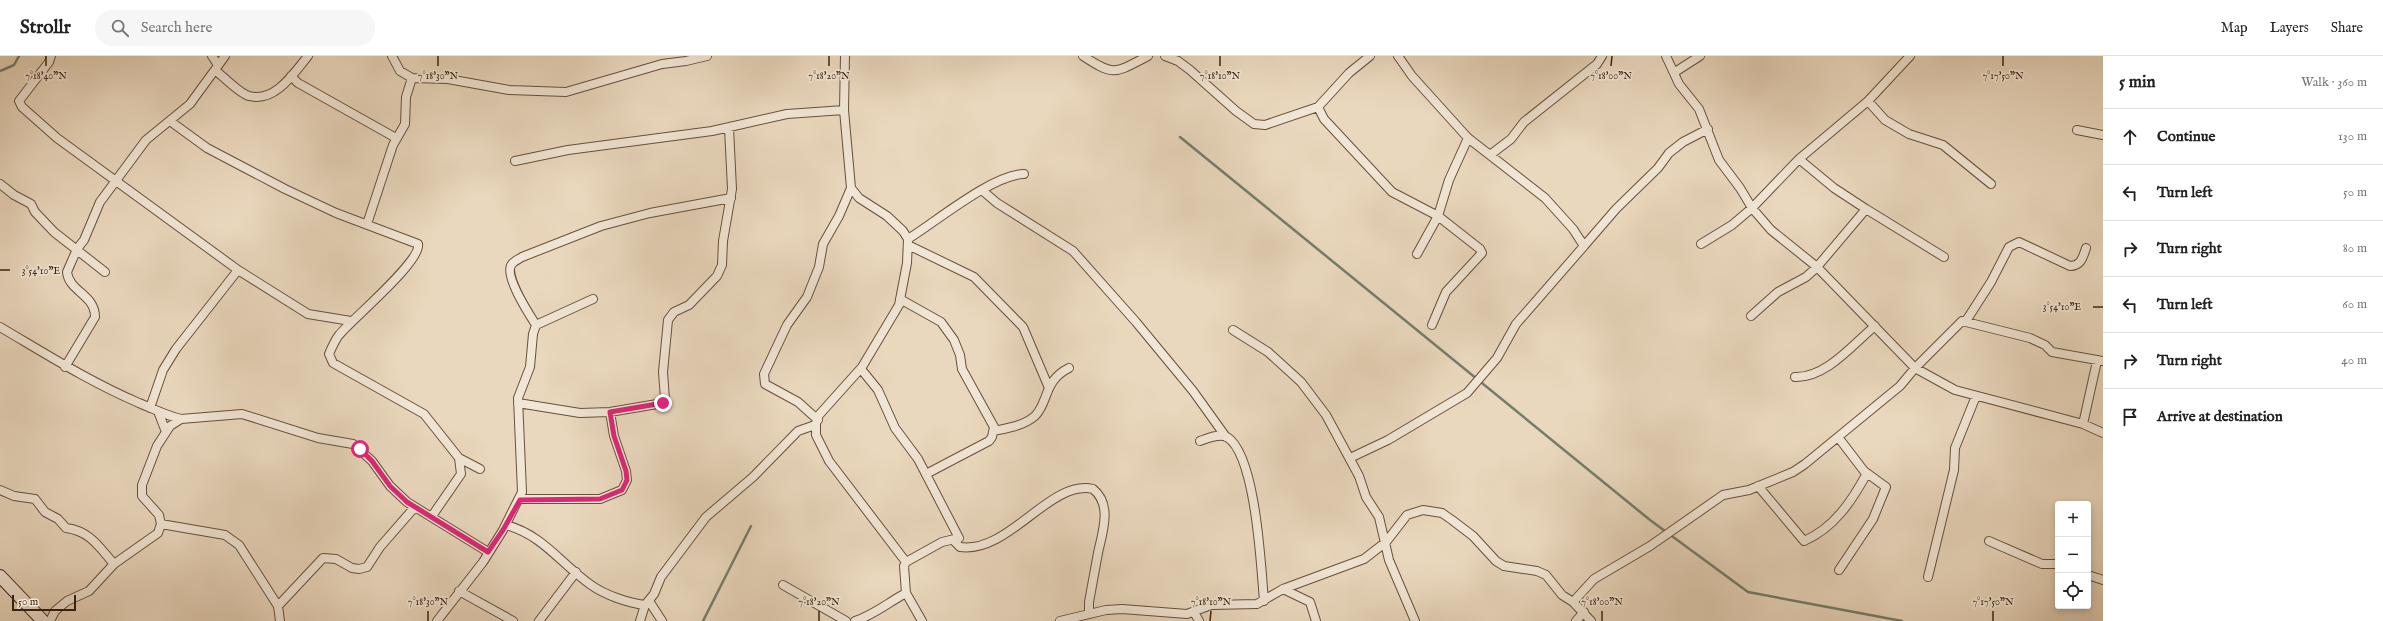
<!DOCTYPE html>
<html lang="en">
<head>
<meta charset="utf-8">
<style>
	body { margin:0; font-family:"IM FELL English",serif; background:#f6f6f6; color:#222 }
	.controls { position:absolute; right:12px; bottom:12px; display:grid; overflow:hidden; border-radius:4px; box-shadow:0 2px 6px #0003 }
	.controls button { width:36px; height:36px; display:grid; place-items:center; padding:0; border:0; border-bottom:1px solid #e0e0e0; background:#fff; color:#222; font:20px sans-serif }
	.scale { position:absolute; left:12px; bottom:10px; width:64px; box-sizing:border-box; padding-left:4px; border:2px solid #3b230f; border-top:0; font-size:11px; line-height:14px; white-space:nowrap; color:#3b230f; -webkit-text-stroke:3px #f1e6d5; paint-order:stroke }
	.stop { position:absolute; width:12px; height:12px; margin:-9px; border:3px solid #db2777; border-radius:50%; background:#fff }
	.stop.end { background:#db2777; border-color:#fff; box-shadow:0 1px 4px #0008 }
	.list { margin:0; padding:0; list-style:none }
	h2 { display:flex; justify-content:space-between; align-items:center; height:52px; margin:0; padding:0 16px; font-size:17px }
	h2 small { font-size:13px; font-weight:400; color:#767676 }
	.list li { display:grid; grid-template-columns:26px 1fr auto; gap:12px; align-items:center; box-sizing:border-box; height:56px; padding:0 16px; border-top:1px solid #e0e0e0 }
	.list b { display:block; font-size:15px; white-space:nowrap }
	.list em { font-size:13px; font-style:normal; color:#767676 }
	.icon { flex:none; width:22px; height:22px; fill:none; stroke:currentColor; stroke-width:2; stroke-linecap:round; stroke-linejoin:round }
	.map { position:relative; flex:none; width:2103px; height:565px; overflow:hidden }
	header { display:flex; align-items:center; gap:24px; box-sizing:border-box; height:56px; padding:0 20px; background:#fff; border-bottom:1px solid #e0e0e0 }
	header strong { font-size:19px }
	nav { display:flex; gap:22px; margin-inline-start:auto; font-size:14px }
	.search { width:280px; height:36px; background:#f6f6f6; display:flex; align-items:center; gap:10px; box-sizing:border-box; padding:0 14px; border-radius:22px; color:#767676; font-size:15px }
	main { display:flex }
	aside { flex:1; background:#fff }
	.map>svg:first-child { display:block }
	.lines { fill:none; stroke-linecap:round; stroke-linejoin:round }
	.stream { stroke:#737e6d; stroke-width:2.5 }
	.street-casing { stroke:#67503b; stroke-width:10 }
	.secondary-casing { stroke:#3b230f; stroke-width:14 }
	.street { stroke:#f1e6d5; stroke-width:8 }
	.secondary { stroke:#f1e6d5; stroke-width:12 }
	.route { stroke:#db2777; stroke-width:5 }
	.ticks { fill:none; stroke:#3b230f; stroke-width:1.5 }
	.ticks-label { font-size:10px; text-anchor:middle; fill:#3b230f; stroke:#f1e6d5; stroke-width:3.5; stroke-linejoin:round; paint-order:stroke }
</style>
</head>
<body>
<header>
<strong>Strollr</strong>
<div class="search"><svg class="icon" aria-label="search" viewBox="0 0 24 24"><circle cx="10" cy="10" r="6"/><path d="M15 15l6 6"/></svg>Search here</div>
<nav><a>Map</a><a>Layers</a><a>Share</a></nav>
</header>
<main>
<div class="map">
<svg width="2103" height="565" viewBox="0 0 2103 565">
	<rect width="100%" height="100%" fill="#ead8be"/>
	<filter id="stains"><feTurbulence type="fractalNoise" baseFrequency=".005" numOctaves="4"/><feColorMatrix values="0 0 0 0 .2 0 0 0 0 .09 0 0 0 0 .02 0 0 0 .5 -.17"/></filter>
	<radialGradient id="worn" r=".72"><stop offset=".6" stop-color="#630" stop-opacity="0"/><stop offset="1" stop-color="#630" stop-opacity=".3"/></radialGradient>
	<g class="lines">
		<path class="stream" d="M0,15L14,9L19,0
			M1180,81L1650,464L1748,536L1902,565
			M703,565L751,470"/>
		<defs>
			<path id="street" d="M51,0L49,6L19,45L22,51L57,82L238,214L308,258L351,265
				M212,0L218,9
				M392,0L400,15L412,22L448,23L509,34L566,36L662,8L686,5L707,0
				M845,0L844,54L851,132L859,142L887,160L903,175L908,183L907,207L899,249L862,311L819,359L816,367V379L829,405L906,506L904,510L906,537L922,565
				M1083,0C1115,21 1115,17 1148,0
				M1165,0L1178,5L1190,14L1236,55L1254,68L1265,69L1318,51L1349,17L1370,0
				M1666,0L1679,28L1699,53L1719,104L1740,132L1752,152L1771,174L1817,211L1915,312L1955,334L2083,368L2103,377
				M216,15C224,21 240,38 249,40C275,47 294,17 308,0
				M1675,16L1700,0
				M291,20L298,27L396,82
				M1868,45L1885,64L1909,78L1943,89L1991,128
				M1318,51L1324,63L1392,136L1438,160L1449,124L1468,82
				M170,65L207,92L285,133L336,157L418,188C422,205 353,262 339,279C335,284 332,291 329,298L333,307L424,358L459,402L461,418L432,460
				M2077,74L2103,79
				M1490,99L1511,83L1524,66L1597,8L1602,0
				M1799,103L1834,132L1866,153
				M515,105L568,94L712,75L787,58L844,54
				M0,128L14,139L31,148L35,156L54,176L105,216
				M983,135L997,147L1073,195L1136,266L1193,335L1226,381
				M367,168L393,89L405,68L406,41L412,22
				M908,183C937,165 992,119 1024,118
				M1701,188L1732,169L1752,152L1799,103L1868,45L1910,0
				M908,189L974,221L1023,271L1049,332
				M1584,190L1616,153L1658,112L1669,97L1683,86L1708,73
				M1417,198L1438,160L1480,193L1482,197L1446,236L1432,269
				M900,243L941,266L954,284L960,299L962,313L994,371L992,381L989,385L926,418
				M1751,260L1778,236L1806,221L1817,211L1866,153L1944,201
				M1966,265L1991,226L2009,191L2019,186L2070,210C2081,210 2083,201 2086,192
				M536,269C529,258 503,218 512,208C514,205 519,203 522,201L601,170L650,157L731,142
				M0,271C46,298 90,326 139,347C154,353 165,359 181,363
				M1233,274L1268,296L1301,326L1326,359L1359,420L1366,441L1379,461L1389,504L1415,565
				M65,311L95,261C95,238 69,236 67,216L77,193L84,184L100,146L146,84L190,48L225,0
				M861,313L878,334L895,372L918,403L959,482
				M1795,321C1826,322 1852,289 1875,270
				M518,347L580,357L610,356L663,347L665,343L663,316L668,264L674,256L689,249L717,220L722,209L723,185L732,133L729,72
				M150,352L163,314L176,293L238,214
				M159,358L166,376
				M818,364L798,346L765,328L764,318L787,269L807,241L819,211L823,188L839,160L851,132
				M2083,368L2097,305
				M994,375C1008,372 1023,370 1035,360C1049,346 1043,325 1069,312
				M1838,381L1864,415L1886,431L1873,463L1839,514
				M1200,385C1208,382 1219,377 1227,381C1256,399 1261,511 1264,545
				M459,402L480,413
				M1350,402L1388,384L1467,337L1497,302L1516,268L1584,190L1573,173L1545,142L1468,82L1412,20L1398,0
				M1758,430L1804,485C1834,472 1852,445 1867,417
				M0,434L14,440L35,443L45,456L58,463L66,472C90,475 99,491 114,508
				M520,443H600L622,434L627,424L626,415L614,380L610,356
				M161,468L225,479L239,489L278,550
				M506,469C543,479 561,508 591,529C605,539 628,547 645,549L654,538L661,521L706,461L753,421L798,375L815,369
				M959,482L955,486L960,491C1009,498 1050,423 1093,433C1113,449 1102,477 1098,497C1095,514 1092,530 1089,546V557
				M1989,485L2042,508H2058
				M906,506L942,486L959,482
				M2088,519L2103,524
				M1928,521L1954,414L1955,392L1976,340
				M783,529L846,565
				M1283,533L1310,546L1316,565
				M459,535L513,565
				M649,545L662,565
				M1573,546L1594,523L1650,490L1723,439L1749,434L1793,416L1805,408L1900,330L1915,312L1962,265L2030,282L2045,289L2052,296L2103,305
				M1194,556L1199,565
				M50,565L55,555L67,545L89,535L114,508L158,477L161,468L159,459L142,440V429L157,390L170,370L181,363L242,358L318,382L353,388L372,405L390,430L407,446L488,496
				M280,565L278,550L323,502L336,503L352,512L359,513L367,511L380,491L414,452
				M437,565L483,506L503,474L522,436L518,342L530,311L533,278L536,269L593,243
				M539,565L576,516
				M640,565L645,549
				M855,565C874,559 889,546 906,537
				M1060,565L1106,554L1122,553L1187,558L1211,549L1257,548L1283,533L1364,503L1386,486L1407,459L1423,454L1442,457L1452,464L1473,480L1496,505L1504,510L1537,515L1546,519L1562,539L1573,546L1591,565
				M1576,565L1584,556"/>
			<path id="secondary" d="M0,520L43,565"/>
		</defs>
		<use href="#street" class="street-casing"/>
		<use href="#secondary" class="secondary-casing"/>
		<use href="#street" class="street"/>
		<use href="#secondary" class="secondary"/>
	</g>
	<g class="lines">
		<path class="route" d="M360,393L372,405L390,430L407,446L488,496L503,474L520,444L600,443L622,434L627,424L626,415L614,380L610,356L663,347"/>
	</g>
	<path class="ticks" d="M46,10V0M438,10V0M829,10V0M1220,10V0M1611,10L1612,0M2003,10V0M0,214H10M2093,251H2103M428,565V555M819,565V555M1210,565L1211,555M1602,565V555M1993,565V555"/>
	<g class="ticks-label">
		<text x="46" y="23">7°18'40"N</text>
		<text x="438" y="23">7°18'30"N</text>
		<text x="829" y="23">7°18'20"N</text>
		<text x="1220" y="23">7°18'10"N</text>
		<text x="1611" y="23">7°18'00"N</text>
		<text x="2003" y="23">7°17'50"N</text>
		<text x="41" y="218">3°54'10"E</text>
		<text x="2062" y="254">3°54'10"E</text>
		<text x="428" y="549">7°18'30"N</text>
		<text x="819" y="549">7°18'20"N</text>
		<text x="1211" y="549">7°18'10"N</text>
		<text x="1602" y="549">7°18'00"N</text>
		<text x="1993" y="549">7°17'50"N</text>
	</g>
	<rect width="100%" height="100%" filter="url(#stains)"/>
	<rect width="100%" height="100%" fill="url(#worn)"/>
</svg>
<div class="controls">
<button>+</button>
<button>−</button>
<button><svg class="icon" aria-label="locate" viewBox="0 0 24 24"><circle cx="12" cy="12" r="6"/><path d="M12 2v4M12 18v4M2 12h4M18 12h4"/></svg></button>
</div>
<div class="scale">50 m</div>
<div class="stop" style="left:360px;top:393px"></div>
<div class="stop end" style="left:663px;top:347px"></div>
</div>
<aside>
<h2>5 min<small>Walk · 360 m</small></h2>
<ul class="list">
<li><svg class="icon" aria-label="ahead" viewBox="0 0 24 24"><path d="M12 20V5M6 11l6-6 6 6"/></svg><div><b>Continue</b></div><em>130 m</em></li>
<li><svg class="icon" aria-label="left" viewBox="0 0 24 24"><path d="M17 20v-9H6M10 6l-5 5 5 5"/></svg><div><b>Turn left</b></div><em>50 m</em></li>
<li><svg class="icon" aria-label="right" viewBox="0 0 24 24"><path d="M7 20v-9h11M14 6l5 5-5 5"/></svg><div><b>Turn right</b></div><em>80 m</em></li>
<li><svg class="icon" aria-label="left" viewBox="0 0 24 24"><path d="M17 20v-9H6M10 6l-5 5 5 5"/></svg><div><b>Turn left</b></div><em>60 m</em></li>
<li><svg class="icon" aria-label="right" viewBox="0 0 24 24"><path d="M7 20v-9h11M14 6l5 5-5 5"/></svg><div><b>Turn right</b></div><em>40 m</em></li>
<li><svg class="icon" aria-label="arrive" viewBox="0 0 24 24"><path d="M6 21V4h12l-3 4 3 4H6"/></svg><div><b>Arrive at destination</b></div></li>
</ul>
</aside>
</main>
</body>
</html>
